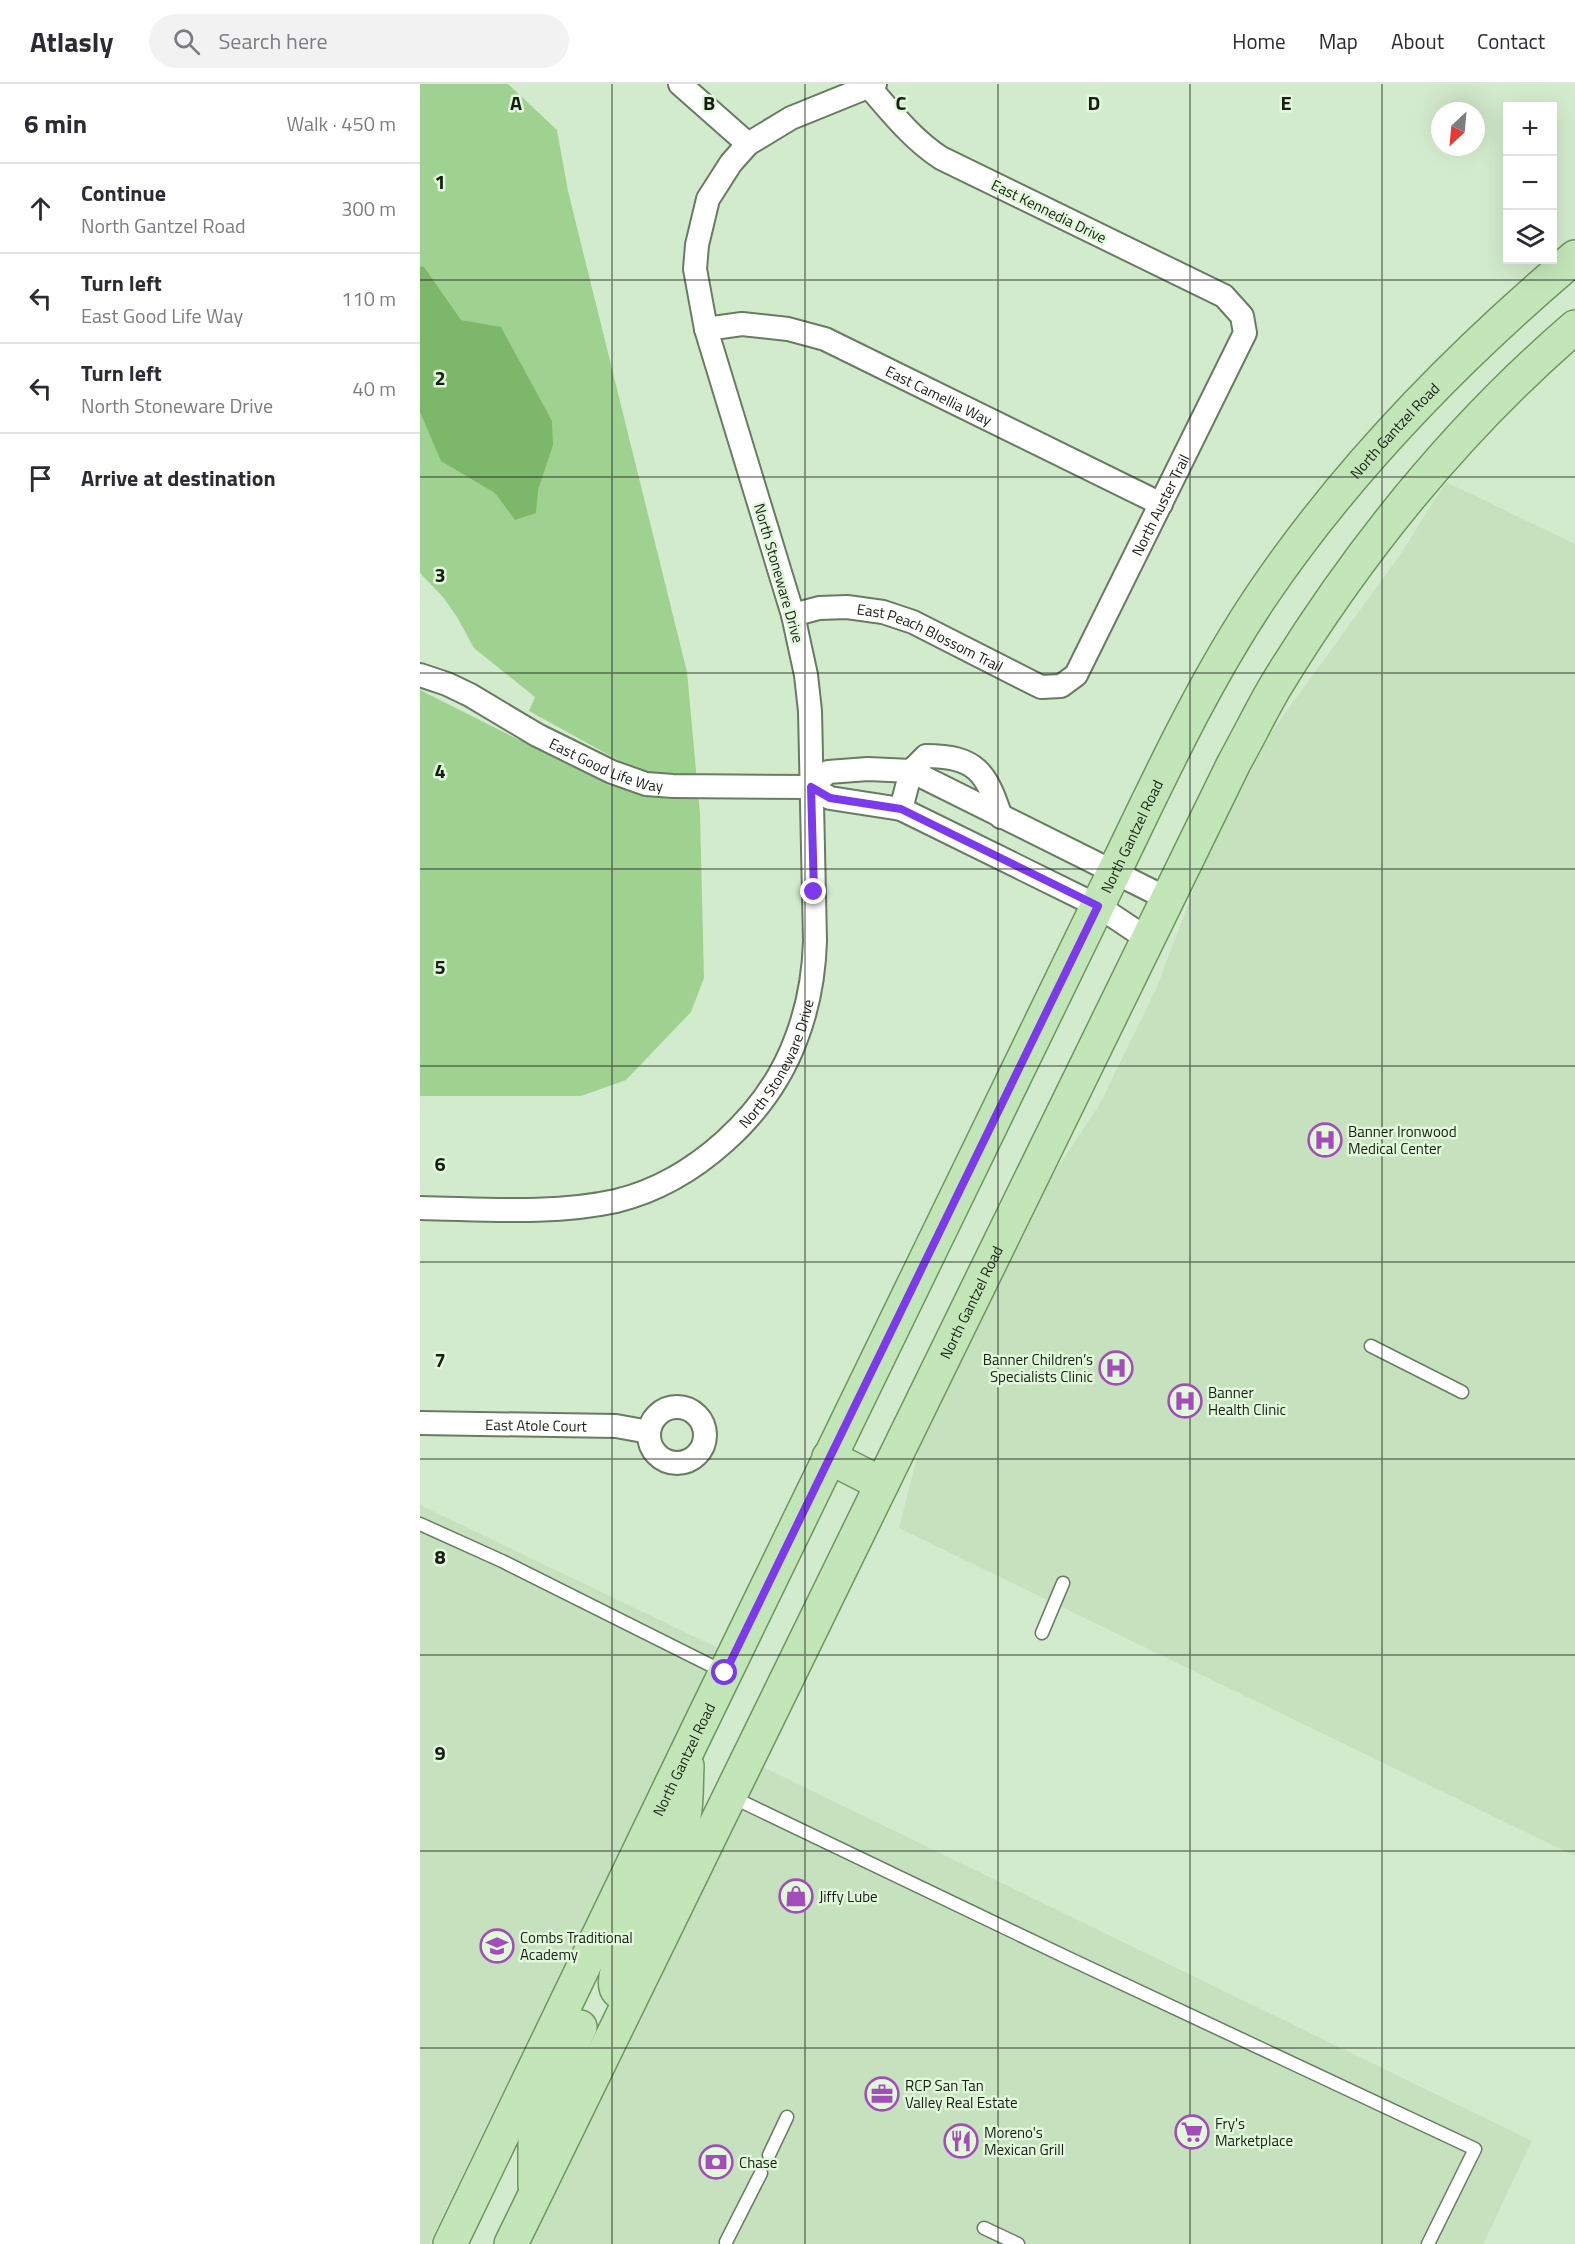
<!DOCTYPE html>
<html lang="en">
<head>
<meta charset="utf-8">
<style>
	body { margin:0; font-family:"Titillium Web",sans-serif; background:#f2f2f3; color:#2b2b33 }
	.controls { position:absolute; right:18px; top:18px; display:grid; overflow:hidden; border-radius:0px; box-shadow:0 6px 24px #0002 }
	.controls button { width:54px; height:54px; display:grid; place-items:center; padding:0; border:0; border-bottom:2px solid #e1e1e2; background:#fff; color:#2b2b33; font:30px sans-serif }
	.compass { position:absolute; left:1011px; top:18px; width:54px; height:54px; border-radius:50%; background:#fff; box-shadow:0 6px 24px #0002; rotate:206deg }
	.stop { position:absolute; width:18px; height:18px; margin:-14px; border:4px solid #7c3aed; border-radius:50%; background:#fff }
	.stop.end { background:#7c3aed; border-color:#fff; box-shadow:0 2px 6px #0008 }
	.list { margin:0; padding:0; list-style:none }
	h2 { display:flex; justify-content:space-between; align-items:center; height:78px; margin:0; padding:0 24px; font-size:26px }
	h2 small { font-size:20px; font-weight:400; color:#7c7c81 }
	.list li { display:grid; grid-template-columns:39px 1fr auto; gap:18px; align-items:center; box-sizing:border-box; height:90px; padding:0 24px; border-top:2px solid #e1e1e2 }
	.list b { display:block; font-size:22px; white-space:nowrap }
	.list p { margin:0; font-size:20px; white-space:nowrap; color:#7c7c81 }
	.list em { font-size:20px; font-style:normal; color:#7c7c81 }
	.icon { flex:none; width:33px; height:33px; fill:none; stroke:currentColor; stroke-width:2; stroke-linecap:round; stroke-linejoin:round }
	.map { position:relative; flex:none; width:1155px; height:2160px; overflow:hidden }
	header { display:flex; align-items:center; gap:36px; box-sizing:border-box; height:84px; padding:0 30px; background:#fff; border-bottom:2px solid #e1e1e2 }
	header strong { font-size:28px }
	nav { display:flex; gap:33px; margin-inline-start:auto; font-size:21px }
	.search { width:420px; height:54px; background:#f2f2f3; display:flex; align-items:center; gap:15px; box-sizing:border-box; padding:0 21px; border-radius:33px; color:#7c7c81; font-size:22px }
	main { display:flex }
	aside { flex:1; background:#fff }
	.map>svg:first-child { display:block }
	.built { fill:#c5e1bd }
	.green { fill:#9fd290 }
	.water { fill:#7db86a }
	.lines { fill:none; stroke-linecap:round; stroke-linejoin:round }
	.service-casing { stroke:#677c61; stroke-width:15 }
	.minor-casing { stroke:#677c61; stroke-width:26 }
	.primary-casing { stroke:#6d9660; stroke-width:36 }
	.service { stroke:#fff; stroke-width:12 }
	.minor { stroke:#fff; stroke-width:22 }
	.primary { stroke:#c3e6b8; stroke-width:33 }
	.route { stroke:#7c3aed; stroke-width:8 }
	.grid { fill:none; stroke:#171f15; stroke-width:1.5; stroke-opacity:0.55 }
	.labels { text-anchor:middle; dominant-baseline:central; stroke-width:5; stroke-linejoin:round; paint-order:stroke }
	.street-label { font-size:15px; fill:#171f15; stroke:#e1f8da }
	.poi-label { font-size:15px; fill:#171f15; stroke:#e1f8da; text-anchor:start }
	.grid-label { font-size:20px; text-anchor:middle; font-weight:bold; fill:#171f15; stroke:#e1f8da; stroke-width:5; stroke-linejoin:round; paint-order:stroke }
</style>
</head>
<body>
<header>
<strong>Atlasly</strong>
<div class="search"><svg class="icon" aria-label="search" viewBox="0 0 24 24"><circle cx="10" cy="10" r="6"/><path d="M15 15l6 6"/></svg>Search here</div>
<nav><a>Home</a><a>Map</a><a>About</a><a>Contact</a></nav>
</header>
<main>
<aside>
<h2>6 min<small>Walk · 450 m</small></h2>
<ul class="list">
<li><svg class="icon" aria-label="ahead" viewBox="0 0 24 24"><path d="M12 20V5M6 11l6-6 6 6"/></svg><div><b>Continue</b><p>North Gantzel Road</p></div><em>300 m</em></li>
<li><svg class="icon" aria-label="left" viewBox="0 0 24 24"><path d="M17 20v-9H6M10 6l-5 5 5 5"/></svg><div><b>Turn left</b><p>East Good Life Way</p></div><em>110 m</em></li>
<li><svg class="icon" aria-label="left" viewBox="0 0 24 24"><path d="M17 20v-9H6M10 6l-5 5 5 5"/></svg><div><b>Turn left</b><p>North Stoneware Drive</p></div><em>40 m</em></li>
<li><svg class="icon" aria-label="arrive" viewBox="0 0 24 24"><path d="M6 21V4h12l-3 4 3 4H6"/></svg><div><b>Arrive at destination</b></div></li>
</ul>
</aside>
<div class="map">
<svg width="1155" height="2160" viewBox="0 0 1155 2160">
	<rect width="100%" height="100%" fill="#d3ebcd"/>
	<path class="built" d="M1026,398L1155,460V1772L479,1444L499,1365L632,1092L680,1020L737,903L783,781L850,650L980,471Z
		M0,1421L298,1564L9,2160H0Z
		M343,1683L1112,2057L1063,2160H110Z"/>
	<path class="green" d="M0,0H88L137,46L148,107L267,588L280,730L284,894L271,928L206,996L161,1012H0V606L191,702L198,676L109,627L115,613L54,564L37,533L23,513L0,489Z"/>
	<path class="water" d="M0,182L4,183L41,236L81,243L132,337L133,361L118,406L116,429L95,436L75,409L21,377L0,328Z"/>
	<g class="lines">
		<defs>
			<path id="service" d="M951,1262L1042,1308
				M0,1440L82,1477L304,1588
				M622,1549L643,1499
				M310,1712L648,1874L1055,2065L1008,2160
				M349,2071L367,2033
				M564,2144L598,2160
				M306,2158L341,2089"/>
			<g id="minor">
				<path d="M260,0L328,60"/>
				<path id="s1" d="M286,245L322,240L368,245L405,255L741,420"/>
				<path id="s2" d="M373,531L399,524L427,523L463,528L493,538L621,603L641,602L656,591L825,249L822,232L804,212L521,74C492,55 472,29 450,4"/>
				<path id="s3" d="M0,591L27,600L50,611L117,651L192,688L226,700L253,702L391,703L410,714L481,725L678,822L729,856"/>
				<path d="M391,703L408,688L448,685L491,687L748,815"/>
				<path d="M481,725L491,687L506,672C556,672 566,688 581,733"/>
				<path id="s4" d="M0,1124C65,1125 132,1131 196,1117C274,1098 348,1031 376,955C388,924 394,891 395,857L390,627L386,591L373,531L286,245L275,185L277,161L288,115L311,79L328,60L371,34L455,0"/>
				<circle cx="257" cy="1351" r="28"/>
				<path id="s5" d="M0,1339L196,1342L229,1348"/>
			</g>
			<g id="primary">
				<path d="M409,1373L462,1400"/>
				<path d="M210,1914C205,1911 197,1909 196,1903C188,1879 257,1767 264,1733C267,1717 266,1699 267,1682"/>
				<path d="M115,2102V2055L127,2017L160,1943"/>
				<path id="s6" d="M30,2160C189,1830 347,1500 508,1171C570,1043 633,915 695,786C740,693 784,597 842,511C928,384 1038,272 1155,173"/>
				<path id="s7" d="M91,2160L814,679C828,654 841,627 855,603C937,468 1036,346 1155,243"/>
			</g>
		</defs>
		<use href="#service" class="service-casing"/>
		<use href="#minor" class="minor-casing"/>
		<use href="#primary" class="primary-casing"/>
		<use href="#service" class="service"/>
		<use href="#minor" class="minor"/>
		<use href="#primary" class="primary"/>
	</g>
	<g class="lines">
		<path class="route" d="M305,1589L678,822L481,725L410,714L391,703L394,808"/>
	</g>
	<path class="grid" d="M192,0V2160M385,0V2160M578,0V2160M770,0V2160M962,0V2160M0,196H1155M0,393H1155M0,589H1155M0,785H1155M0,982H1155M0,1178H1155M0,1375H1155M0,1571H1155M0,1767H1155M0,1964H1155"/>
	<defs>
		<symbol id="hospital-ring" viewBox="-11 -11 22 22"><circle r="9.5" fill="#e1f8da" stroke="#a34dba" stroke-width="1.5"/><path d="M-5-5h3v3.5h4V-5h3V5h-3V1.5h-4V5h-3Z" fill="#a34dba"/></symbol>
		<symbol id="shop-ring" viewBox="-11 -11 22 22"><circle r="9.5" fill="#e1f8da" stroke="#a34dba" stroke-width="1.5"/><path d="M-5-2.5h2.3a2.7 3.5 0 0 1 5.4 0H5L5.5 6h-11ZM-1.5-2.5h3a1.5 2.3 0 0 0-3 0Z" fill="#a34dba"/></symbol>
		<symbol id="school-ring" viewBox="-11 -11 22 22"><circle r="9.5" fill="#e1f8da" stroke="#a34dba" stroke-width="1.5"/><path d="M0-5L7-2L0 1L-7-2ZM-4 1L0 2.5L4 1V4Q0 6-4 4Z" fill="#a34dba"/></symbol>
		<symbol id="office-ring" viewBox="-11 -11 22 22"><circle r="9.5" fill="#e1f8da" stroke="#a34dba" stroke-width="1.5"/><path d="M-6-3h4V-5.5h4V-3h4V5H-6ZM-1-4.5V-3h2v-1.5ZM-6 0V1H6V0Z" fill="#a34dba"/></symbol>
		<symbol id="supermarket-ring" viewBox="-11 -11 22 22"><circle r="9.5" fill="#e1f8da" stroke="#a34dba" stroke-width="1.5"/><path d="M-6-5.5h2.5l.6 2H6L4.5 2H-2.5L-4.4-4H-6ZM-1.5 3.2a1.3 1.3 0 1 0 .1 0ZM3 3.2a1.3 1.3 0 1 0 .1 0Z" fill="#a34dba"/></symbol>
		<symbol id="restaurant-ring" viewBox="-11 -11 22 22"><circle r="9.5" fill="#e1f8da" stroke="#a34dba" stroke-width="1.5"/><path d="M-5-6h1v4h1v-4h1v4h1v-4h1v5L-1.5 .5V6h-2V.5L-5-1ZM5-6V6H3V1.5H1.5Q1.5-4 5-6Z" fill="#a34dba"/></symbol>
		<symbol id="bank-ring" viewBox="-11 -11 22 22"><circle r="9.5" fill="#e1f8da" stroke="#a34dba" stroke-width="1.5"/><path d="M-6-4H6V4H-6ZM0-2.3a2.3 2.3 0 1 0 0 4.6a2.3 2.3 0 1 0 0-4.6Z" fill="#a34dba"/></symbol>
	</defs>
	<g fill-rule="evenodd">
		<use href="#hospital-ring" x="886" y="1037" width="38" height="38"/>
		<use href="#hospital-ring" x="677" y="1265" width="38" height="38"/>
		<use href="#hospital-ring" x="746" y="1298" width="38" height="38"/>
		<use href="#shop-ring" x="357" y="1793" width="38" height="38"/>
		<use href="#school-ring" x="58" y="1843" width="38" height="38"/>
		<use href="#office-ring" x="443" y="1991" width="38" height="38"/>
		<use href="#supermarket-ring" x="753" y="2029" width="38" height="38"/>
		<use href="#restaurant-ring" x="522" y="2038" width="38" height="38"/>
		<use href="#bank-ring" x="277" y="2059" width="38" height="38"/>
	</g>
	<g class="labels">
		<g class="street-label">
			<text transform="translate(629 127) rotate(26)">East Kennedia Drive</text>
			<text stroke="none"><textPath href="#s1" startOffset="248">East Camellia Way</textPath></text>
			<text stroke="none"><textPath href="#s6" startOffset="2050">North Gantzel Road</textPath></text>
			<text stroke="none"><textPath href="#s2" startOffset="495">North Auster Trail</textPath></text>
			<text transform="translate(359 489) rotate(74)">North Stoneware Drive</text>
			<text stroke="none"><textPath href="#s2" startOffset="144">East Peach Blossom Trail</textPath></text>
			<text stroke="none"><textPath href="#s3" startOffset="208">East Good Life Way</textPath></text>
			<text stroke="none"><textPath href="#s6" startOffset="1564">North Gantzel Road</textPath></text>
			<text stroke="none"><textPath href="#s4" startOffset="417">North Stoneware Drive</textPath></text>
			<text stroke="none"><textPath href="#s7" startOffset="1048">North Gantzel Road</textPath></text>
			<text stroke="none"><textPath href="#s5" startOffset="116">East Atole Court</textPath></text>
			<text stroke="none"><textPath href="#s6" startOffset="538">North Gantzel Road</textPath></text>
		</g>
		<g class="poi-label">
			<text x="928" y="1047">Banner Ironwood<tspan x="928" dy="17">Medical Center</tspan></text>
			<text x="673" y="1275" text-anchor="end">Banner Children’s<tspan x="673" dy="17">Specialists Clinic</tspan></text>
			<text x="788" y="1308">Banner<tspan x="788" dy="17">Health Clinic</tspan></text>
			<text x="399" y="1812">Jiffy Lube</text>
			<text x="100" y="1853">Combs Traditional<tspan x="100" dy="17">Academy</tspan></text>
			<text x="485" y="2001">RCP San Tan<tspan x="485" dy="17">Valley Real Estate</tspan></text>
			<text x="795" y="2039">Fry's<tspan x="795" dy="17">Marketplace</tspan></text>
			<text x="564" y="2048">Moreno's<tspan x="564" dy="17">Mexican Grill</tspan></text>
			<text x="319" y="2078">Chase</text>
		</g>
	</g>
	<g class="grid-label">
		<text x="96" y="26">A</text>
		<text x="289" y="26">B</text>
		<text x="481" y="26">C</text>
		<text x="674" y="26">D</text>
		<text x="866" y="26">E</text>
		<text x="20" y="105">1</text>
		<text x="20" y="301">2</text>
		<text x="20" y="498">3</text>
		<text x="20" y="694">4</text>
		<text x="20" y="890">5</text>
		<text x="20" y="1087">6</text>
		<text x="20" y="1283">7</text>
		<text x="20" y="1480">8</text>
		<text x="20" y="1676">9</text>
	</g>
</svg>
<div class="controls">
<button>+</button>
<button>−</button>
<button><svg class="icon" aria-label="layers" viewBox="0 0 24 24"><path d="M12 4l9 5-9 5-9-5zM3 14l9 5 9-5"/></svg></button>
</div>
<svg class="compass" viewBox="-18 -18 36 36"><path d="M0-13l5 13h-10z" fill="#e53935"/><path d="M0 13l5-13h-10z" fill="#7c7c81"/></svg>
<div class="stop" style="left:305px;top:1589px"></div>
<div class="stop end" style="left:394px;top:808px"></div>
</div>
</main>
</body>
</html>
